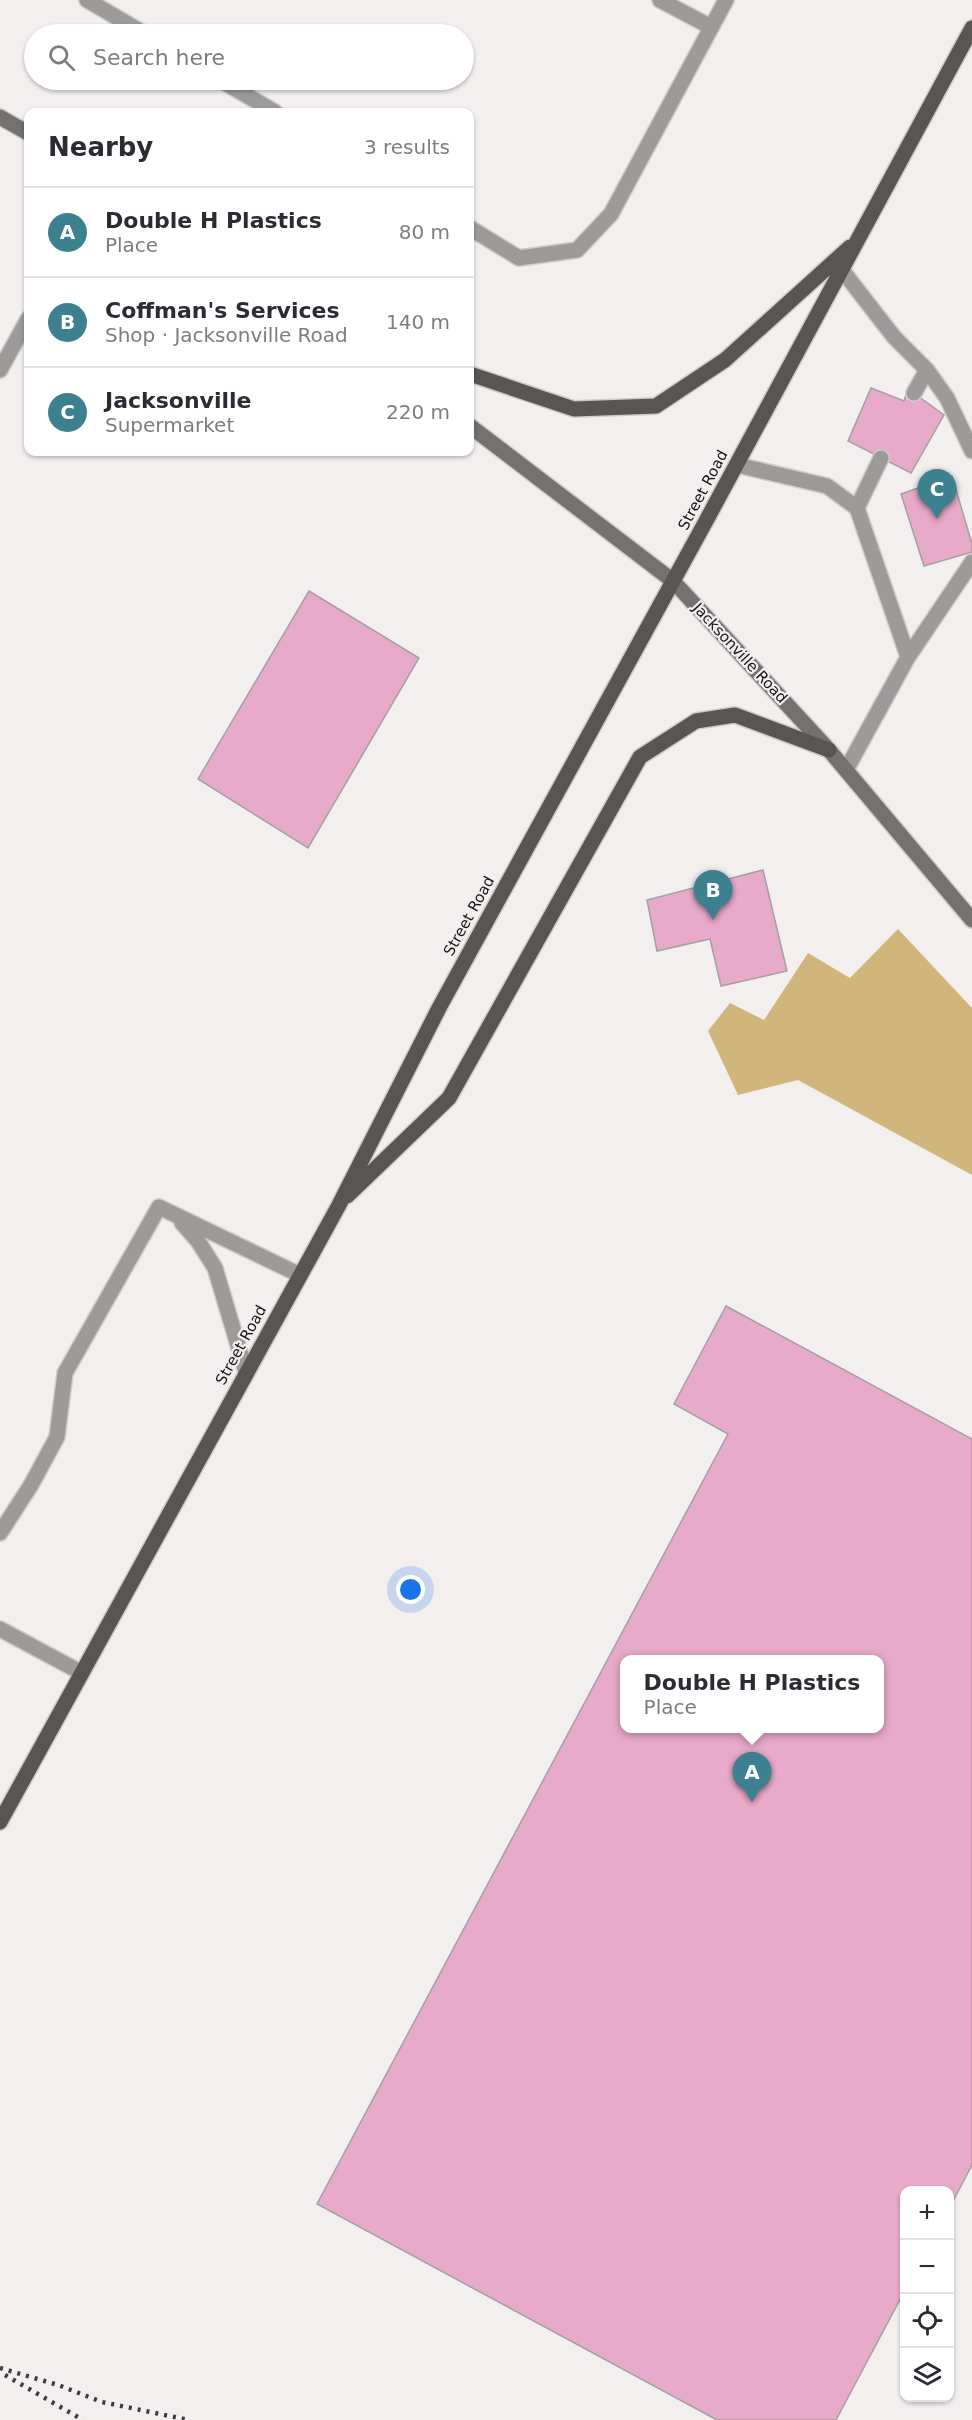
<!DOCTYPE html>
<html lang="en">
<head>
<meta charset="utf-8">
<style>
	body { margin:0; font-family:"DejaVu Sans",sans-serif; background:#f2f2f3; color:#2b2b33 }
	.controls { position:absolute; right:18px; bottom:18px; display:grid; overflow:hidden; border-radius:12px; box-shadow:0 2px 4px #0004 }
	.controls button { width:54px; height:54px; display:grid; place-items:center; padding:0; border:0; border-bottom:2px solid #e1e1e2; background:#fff; color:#2b2b33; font:30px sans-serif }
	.you { position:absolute; left:411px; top:1590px; width:21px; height:21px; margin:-15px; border:4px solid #fff; border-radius:50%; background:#1a73e8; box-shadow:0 0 0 9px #1a73e833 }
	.badge { display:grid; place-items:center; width:39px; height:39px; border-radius:50%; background:#3d8190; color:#fff; font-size:20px; font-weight:700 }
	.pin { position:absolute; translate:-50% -50px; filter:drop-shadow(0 2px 3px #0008) }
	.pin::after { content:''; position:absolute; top:32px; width:21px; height:18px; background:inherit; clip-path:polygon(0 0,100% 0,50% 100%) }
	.popup { position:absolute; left:620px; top:1655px; width:264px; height:78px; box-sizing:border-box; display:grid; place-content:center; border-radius:12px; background:#fff; filter:drop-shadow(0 2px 4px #0005); font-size:20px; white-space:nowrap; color:#7c7c81 }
	.popup b { font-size:22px; color:#2b2b33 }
	.popup::after { content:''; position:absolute; left:50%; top:100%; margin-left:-12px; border:12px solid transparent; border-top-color:#fff }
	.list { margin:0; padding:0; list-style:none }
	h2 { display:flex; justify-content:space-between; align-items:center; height:78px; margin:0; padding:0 24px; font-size:26px }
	h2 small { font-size:20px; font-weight:400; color:#7c7c81 }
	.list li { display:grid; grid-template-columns:39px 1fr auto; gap:18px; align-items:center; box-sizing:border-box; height:90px; padding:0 24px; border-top:2px solid #e1e1e2 }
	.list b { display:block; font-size:22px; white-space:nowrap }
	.list p { margin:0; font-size:20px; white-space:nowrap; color:#7c7c81 }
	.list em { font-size:20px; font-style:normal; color:#7c7c81 }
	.icon { flex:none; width:33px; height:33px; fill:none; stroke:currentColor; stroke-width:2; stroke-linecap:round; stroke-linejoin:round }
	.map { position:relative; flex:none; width:972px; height:2420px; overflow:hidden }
	.search { position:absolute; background:#fff; box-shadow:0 2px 4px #0004; left:24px; top:24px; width:450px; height:66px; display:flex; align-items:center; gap:15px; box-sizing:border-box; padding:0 21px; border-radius:33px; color:#7c7c81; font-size:22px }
	.panel { position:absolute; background:#fff; box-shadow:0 2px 4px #0004; left:24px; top:108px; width:450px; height:348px; border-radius:12px }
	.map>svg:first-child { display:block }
	.forest { fill:#d0b67b }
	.building { fill:#e8aaca; stroke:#a4a0a2; stroke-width:1.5; fill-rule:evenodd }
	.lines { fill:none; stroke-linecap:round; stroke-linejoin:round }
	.lane-casing { stroke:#d0cccc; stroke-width:18 }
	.street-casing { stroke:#d0cccc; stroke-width:18 }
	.secondary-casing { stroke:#d0cccc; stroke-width:18 }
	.primary-casing { stroke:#d0cccc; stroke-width:18 }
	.lane { stroke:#9c9b9a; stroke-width:15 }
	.street { stroke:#9c9b9a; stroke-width:15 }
	.secondary { stroke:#747270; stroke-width:15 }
	.primary { stroke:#585553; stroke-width:15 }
	.rail { stroke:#3d3b3b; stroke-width:4.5; stroke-dasharray:3 6; stroke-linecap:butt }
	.labels { text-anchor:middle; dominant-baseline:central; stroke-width:4.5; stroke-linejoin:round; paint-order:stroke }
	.street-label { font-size:15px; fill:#161515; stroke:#f4efef }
</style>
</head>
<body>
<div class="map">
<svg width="972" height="2420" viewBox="0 0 972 2420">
	<rect width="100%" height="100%" fill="#f4efef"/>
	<path class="forest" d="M898,929L972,1008V1175L798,1080L738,1095L708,1031L730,1003L764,1020L808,953L850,978Z"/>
	<path class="building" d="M871,388L904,401L908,389L944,415L911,473L848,441Z
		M952,476L972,544V552L924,566L901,494Z
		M309,591L419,658L308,848L198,779Z
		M763,870L787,971L721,986L710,939L657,951L647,900Z
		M726,1306L972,1439V2165L950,2207V2190H904V2292L836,2420H717L317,2204L728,1434L674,1404ZM624,1660H879V1728H624Z"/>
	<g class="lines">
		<defs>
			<path id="lane" d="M87,0L145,34
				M660,0L711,27
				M220,80L275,112
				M470,228L519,258L577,250L611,214L726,0
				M842,270L894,337L927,370L914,393
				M927,370L947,398L972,451
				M737,465L827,486L857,508L908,657L846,770
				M857,508L881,458
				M908,657L972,562
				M182,1223L198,1241L215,1268L246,1372
				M0,1533L31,1485L57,1437L65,1373L159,1207L300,1275"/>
			<path id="street" d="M0,370L28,319
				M0,1629L82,1673"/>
			<path id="secondary" d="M0,117L28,133
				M470,426L673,581L829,750L972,920"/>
			<path id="primary" d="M470,374L574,409L656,406L725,360L850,247
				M347,1196L449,1098L640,757L696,721L735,715L829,750
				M0,1822L339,1205L439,1008L706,521L972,28"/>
		</defs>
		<use href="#lane" class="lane-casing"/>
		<use href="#street" class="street-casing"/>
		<use href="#secondary" class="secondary-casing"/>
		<use href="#primary" class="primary-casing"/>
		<use href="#lane" class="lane"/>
		<use href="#street" class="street"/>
		<use href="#secondary" class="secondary"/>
		<use href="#primary" class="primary"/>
		<path class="rail" d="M0,2368L58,2385L102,2402L189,2420
			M5,2375L83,2420"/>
	</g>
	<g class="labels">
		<g class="street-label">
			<text transform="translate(703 490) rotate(-62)">Street Road</text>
			<text transform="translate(740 653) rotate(47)">Jacksonville Road</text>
			<text transform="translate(469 916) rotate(-61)">Street Road</text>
			<text transform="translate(241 1345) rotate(-61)">Street Road</text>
		</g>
	</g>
</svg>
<div class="controls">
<button>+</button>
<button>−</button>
<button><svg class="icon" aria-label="locate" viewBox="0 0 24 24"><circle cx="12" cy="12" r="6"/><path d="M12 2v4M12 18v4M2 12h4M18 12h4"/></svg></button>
<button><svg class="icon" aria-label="layers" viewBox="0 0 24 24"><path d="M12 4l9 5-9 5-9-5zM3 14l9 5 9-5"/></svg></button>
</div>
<div class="you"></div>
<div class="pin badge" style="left:752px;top:1802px">A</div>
<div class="popup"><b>Double H Plastics</b>Place</div>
<div class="pin badge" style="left:713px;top:920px">B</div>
<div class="pin badge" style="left:937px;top:519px">C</div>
<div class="search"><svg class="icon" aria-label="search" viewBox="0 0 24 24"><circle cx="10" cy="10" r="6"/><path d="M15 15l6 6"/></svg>Search here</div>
<section class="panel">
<h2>Nearby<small>3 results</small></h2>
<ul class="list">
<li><span class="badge">A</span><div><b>Double H Plastics</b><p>Place</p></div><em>80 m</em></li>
<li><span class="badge">B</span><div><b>Coffman's Services</b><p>Shop · Jacksonville Road</p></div><em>140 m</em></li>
<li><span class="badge">C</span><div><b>Jacksonville</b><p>Supermarket</p></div><em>220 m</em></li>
</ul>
</section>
</div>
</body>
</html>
